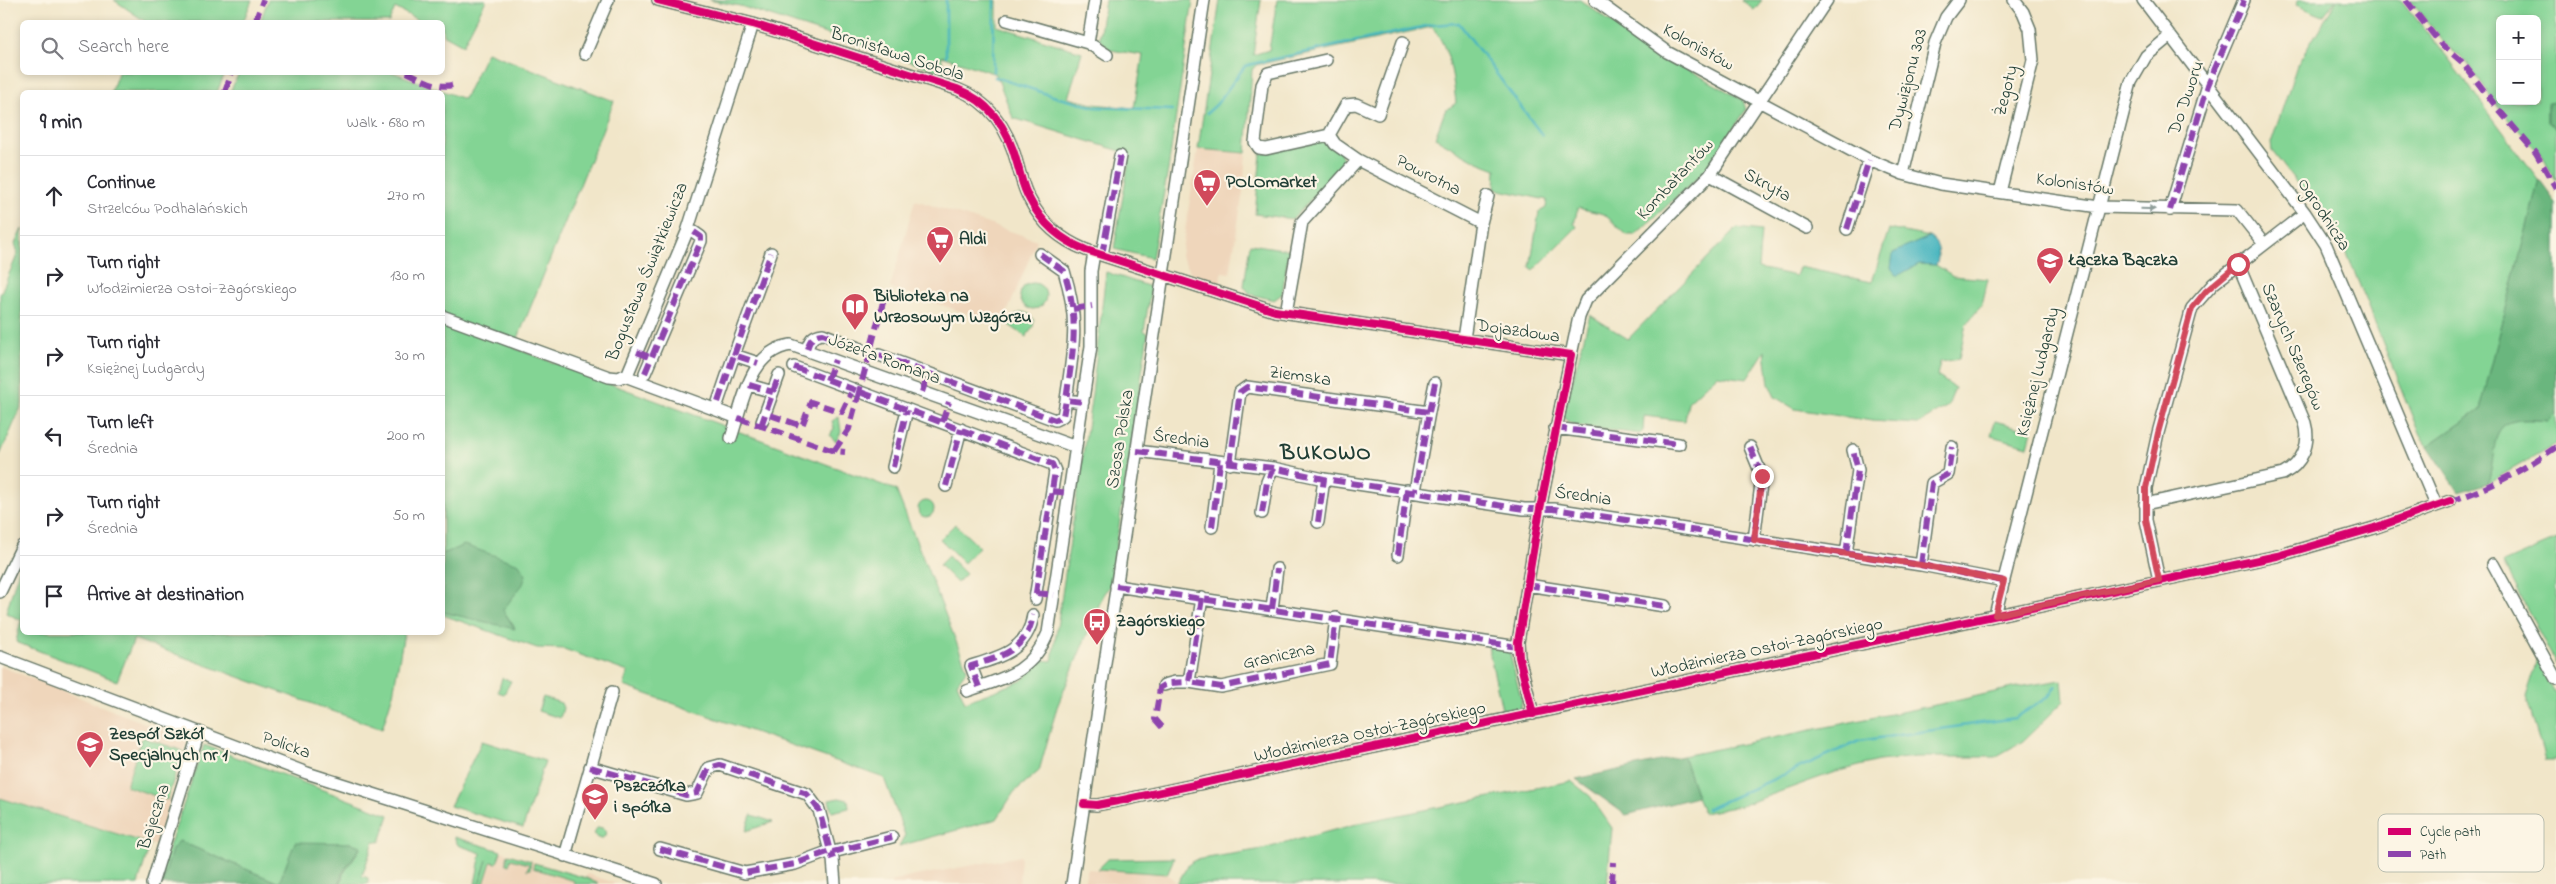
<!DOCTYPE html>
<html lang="en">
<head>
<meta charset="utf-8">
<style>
	body { margin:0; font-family:"Indie Flower",sans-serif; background:#f2f2f3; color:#2b2b33 }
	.controls { position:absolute; right:15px; top:15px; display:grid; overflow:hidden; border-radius:8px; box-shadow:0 2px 8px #0003 }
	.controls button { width:45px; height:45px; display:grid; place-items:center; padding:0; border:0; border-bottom:1px solid #e1e1e2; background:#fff; color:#2b2b33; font:25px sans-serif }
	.stop { position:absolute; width:15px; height:15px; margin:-11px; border:4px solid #d1495b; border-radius:50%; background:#fff }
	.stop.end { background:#d1495b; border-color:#fff; box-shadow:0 1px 5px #0008 }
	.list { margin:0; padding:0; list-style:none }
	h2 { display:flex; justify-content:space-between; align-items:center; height:65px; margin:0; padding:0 20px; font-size:21px }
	h2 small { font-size:16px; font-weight:400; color:#7c7c81 }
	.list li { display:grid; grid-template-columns:32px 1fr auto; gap:15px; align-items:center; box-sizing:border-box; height:80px; padding:0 20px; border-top:1px solid #e1e1e2 }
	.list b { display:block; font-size:19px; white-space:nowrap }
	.list p { margin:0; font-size:16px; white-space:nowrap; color:#7c7c81 }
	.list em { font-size:16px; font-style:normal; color:#7c7c81 }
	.icon { flex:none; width:28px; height:28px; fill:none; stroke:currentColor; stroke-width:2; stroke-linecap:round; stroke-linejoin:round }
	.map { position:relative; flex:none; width:2556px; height:884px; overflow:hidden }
	.search { position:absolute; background:#fff; box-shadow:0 2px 8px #0003; left:20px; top:20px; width:425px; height:55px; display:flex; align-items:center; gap:12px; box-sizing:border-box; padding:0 18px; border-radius:8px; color:#7c7c81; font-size:19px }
	.panel { position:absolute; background:#fff; box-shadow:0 2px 8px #0003; left:20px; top:90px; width:425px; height:545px; border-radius:8px }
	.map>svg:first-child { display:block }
	.built { fill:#efd6bb }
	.green { fill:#83d494; stroke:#518864; fill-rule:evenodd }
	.forest { fill:#6ab67e; stroke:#447a59 }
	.water { fill:#46b5bf; stroke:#32797a }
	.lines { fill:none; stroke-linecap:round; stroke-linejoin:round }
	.stream { stroke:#46b5bf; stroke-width:2.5 }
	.minor-casing { stroke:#687868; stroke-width:14 }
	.minor { stroke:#fff; stroke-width:11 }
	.quiet { stroke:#8e44ad; stroke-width:6; stroke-dasharray:12 6; stroke-linecap:butt }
	.cycleway-casing { stroke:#fcf5e5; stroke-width:11 }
	.cycleway { stroke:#d6006c; stroke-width:8 }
	.oneway { fill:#8f9e9a }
	.route { stroke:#d1495b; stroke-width:6 }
	.labels { text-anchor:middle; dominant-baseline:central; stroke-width:4.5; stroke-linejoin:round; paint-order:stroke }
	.street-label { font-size:18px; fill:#1f3d34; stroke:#fcf5e5 }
	.poi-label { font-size:18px; font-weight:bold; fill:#1f3d34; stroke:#fcf5e5; text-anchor:start }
	.district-label { font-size:22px; font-weight:bold; letter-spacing:1px; fill:#1f3d34; stroke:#fcf5e5 }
	.key { fill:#fcf5e5; stroke:#babeb0; stroke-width:1 }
	.key-label { font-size:14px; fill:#1f3d34 }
</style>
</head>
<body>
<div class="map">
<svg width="2556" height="884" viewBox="0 0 2556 884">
	<rect width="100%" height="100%" fill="#fcf5e5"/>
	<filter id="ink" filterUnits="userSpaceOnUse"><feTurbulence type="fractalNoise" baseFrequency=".02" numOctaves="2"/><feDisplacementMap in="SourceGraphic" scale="10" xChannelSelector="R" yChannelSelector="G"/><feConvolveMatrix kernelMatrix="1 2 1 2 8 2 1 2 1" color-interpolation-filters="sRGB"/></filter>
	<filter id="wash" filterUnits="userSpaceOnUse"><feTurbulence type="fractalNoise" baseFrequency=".0096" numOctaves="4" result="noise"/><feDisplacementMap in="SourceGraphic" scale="20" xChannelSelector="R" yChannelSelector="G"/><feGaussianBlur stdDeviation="1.12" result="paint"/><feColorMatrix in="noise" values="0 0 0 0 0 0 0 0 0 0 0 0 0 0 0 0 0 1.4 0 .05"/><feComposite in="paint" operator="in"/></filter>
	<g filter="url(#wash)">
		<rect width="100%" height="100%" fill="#f1e6c9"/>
		<path class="built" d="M1198,149L1246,153L1243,191L1230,273L1222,272L1220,284L1192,274L1181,256Z
			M915,200L1037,240L1002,325L890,288Z
			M0,666L187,740L157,846L0,798Z
			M492,848L562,871L585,878L587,874L618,884H480Z
			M1021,856L1019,884H884L910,877Z
			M1087,869L1167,874L1177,883L1084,884Z"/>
		<path class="green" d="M114,0H252L243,22H146Z
			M268,0H486L463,45L443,34L442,22H422L395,8L389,22H260Z
			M709,0H997V26L1082,52L1068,98L1093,104L1134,108L1143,55L1110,50L1099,39L1105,0H1193L1168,170L1152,258L1114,249L1130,154L1013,118L996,74L941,56L945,73L740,6Z
			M1220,0H1261L1253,55L1269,50L1277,0H1580L1639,42L1743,100L1746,110L1704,172L1635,235H1627L1604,214L1578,208L1574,223L1577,227L1534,270L1530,267L1539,212L1546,208L1547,200L1495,189L1496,169L1478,162L1435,138L1445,111L1456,103C1453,77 1450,48 1432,27L1256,65L1252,70L1246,153L1198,149Z
			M1741,0H1762L1754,10Z
			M2298,0H2336L2323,16L2296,5Z
			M2337,0H2401L2448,58L2539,180L2480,410L2428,446L2420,436L2342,241L2272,151L2271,143L2297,65Z
			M2410,0H2556V101L2548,102V122L2556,128V181L2541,155L2499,108L2465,61L2447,46ZM2500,19H2537V101H2500Z
			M487,52L614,101L514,348L896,490L967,669L957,683L965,702L1021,681L1042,660L1052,661L1092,394L1106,272L1151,287L1144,331L1148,333L1110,586L1104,593L1057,707L1039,771L1014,792L997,819L899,846L905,835L884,778L624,686L628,672L564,649L537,648L443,615V612L515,628L503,610L446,552L443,554L442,92H230L239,73L392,72L464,99Z
			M118,73V72L225,73L217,92H111Z
			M1320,141L1340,151L1344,163L1293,219L1255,214L1261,154Z
			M1737,228L1761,231L1758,268L1796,276L1799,267L1872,282L1889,229L1929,237L1893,253L1919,264L1936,265L1953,276L1988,279L1982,305L1966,324L1959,359L1940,362L1937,376L1955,388L1948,406L1918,424L1872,421L1795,409L1775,397L1769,384L1765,351L1747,379L1717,375L1688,402L1685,421L1644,416L1643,431L1640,434L1577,426L1568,422L1563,416L1590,315L1628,339Z
			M22,229V405L0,455V295L18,253L15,244Z
			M1250,244L1289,250L1282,294L1274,300L1250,294L1244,286Z
			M1020 296a13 13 0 1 1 26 0a13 13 0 1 1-26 0Z
			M1022,312L1029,314L1034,320L1033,327L1026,337L1009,325L1016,315Z
			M2556,413V444L2488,483C2499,436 2485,414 2548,421Z
			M839,417L841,432L836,441L830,436L834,428L832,421Z
			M1995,421L2032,431L2028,446L1991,436Z
			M918 509a8 8 0 1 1 16 0a8 8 0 1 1-16 0Z
			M955,524L979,547L964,563L940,539Z
			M2556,540V664L2503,563Z
			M948,556L966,574L957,583L939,565Z
			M19,569L22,571V632L404,633L393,694L382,729L134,639L117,681L16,642L21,620L6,613Z
			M1488,646L1507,651L1510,654L1522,702L1519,710L1503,714Z
			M2538,659L2556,695V760H2545L2526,697Z
			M502,678L511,681L504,694L498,692Z
			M2062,680L2064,701L2023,741L1995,757H1915L1879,761L1832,773L1740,806L1703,813L1683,756L1960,700L2012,688Z
			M543,697L561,703L563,708L560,718L538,711Z
			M142,737L183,751L167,800L126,786Z
			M482,741L545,761L523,828L450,806Z
			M204,745L389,815L380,842L374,841L362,876L368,878V884H341L343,874L361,847L351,843L337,844L279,883L179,841L172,850L162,884H156Z
			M1571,781L1590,796L1612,828L1607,884H1177L1188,865L1195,860L1263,849L1364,822Z
			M0,798L150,844L138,884H0Z
			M839,798L848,800L849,808L832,812L829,800Z
			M751,815H752L773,822L746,831Z
			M594.5 833a5.5 5.5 0 1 1 11 0a5.5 5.5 0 1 1-11 0Z
			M454,837L501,851L497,863L491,862L484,884H480L487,860L479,884H475L481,853L458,845Z
			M508,854L531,861L530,869L527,870L529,864L511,859L509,865L506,864Z
			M1174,858L1167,874L1098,869L1108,859Z
			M534,863L586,878L599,884H574V881L533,868Z"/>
		<path class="forest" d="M2556,101V128L2548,122V102Z
			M2539,180L2556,203V413L2548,421C2485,414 2500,436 2488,483L2459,492L2428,446L2480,410Z
			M464,545L519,564L526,575L523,584L503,610L515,629L443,612V554Z
			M1683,756L1697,797L1626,815L1576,779Z
			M179,841L279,883L295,842L351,843L361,846L342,874L340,884H162L172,850Z"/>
		<path class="water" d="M1929,237C1940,244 1940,254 1936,265L1919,264L1897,276L1891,268L1893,253Z"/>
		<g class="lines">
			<path class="stream" d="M946,56V0
				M993,72L994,0
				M995,77L1059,98L1095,107L1172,110
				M1207,113L1216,105L1245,66L1252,64L1431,25L1459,23L1542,135
				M1707,809L1859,741L2015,718L2048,697L2056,686"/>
		</g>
	</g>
	<g filter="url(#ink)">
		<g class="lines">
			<defs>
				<path id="minor" d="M658,0L753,24L957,89C991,102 1008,129 1017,163C1021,176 1023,189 1030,200C1042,224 1061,240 1086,250L1275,311L1571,355L1540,509L1518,642L1519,657L1533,714
					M1595,0L1667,52L1869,160L1903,174L1941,184L2099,207L2237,210L2264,244
					M2143,0L2305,213L2326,245L2436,505
					M1007,20L1088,43L1095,0
					M1088,43L1107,55
					M585,54L608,0
					M1326,60L1268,73L1262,85L1255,142L1259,148L1266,149L1329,135
					M1358,160L1335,144L1329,135L1346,105L1356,104L1378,114L1403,42
					M1903,174L1935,43L1946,17L1959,0
					M1710,175L1807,228
					M2000,192L2033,60L2030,29L2023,12L2014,0
					M2170,210L2208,85L2244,0
					M1481,223L1488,196
					M1847,229L1869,160
					M1040,254L1064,271C1080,322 1073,350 1066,400
					M1102,255L1120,156
					M1286,313L1302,222L1358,160L1481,223L1464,339
					M442,316L609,377L619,378L628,373L687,232L753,24
					M807,349C810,340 812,335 823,334L861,349
					M734,355L771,253
					M879,355L1055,420L1063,416L1066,400L1083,402
					M1571,355L1579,317L1586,300L1710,175L1827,0
					M794,367L1052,464L1055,471L1035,599
					M645,373L701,241V237L694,232
					M625,376L738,418
					M749,385L773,392
					M718,402L734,355L758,363
					M1429,412L1435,383
					M762,422L779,375
					M1555,428L1679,444
					M731,438C743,403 749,351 791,345L1076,447
					M1750,447L1762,476L1754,540
					M1137,451L1273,468L1324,479L1524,509H1554L1921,565L2004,581
					M1230,464L1240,392L1247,387L1429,412L1415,491
					M893,467L907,410
					M946,486L961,429
					M2145,504L2283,474C2302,464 2311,444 2305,423L2238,264
					M1262,513L1267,482L1273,468
					M1318,522L1324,479
					M1212,527L1220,463
					M1846,554L1858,470L1853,450
					M1398,555L1407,490
					M2493,564L2556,679
					M1921,565L1932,483L1948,474L1952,447
					M2159,580L2146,520V488L2158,433L2192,308L2213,284L2305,213
					M1527,585L1665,606
					M1116,586L1518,647
					M0,592L22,546
					M1202,598L1189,682L1221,687L1330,664L1336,618
					M1272,609L1277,569
					M1995,615L2131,82L2146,56L2170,36
					M0,657L307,773L656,884
					M1164,685L1175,682H1189
					M979,687L971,666C1000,657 1028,650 1033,615
					M967,691C1004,678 1032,673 1048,633L1091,346V271L1094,253
					M590,767L686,795L697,793L709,768L720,765L807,794L819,810L830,851L833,852L892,837
					M1084,804L1097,805L1123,800L2277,556L2374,528L2450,501
					M660,849L745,873L795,864L830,851L833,859L835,884
					M565,856L612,692
					M152,884L199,732
					M1072,884L1204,0"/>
			</defs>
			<use href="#minor" class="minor-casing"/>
			<use href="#minor" class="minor"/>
			<path class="quiet" d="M2406,0L2440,43L2462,62L2498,109L2536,153L2556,188
				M255,22L263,0
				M407,72C420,78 437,89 452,85
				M225,92L232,72
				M2170,210L2208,85L2244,0
				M1847,229L1869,160
				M1040,254L1064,271C1080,322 1073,350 1066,400
				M1102,255L1120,156
				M1073,309L1092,306
				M807,349C810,340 812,335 823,334L861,349
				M637,352L652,358
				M734,355L771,253
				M879,355L1055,420L1063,416L1066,400L1083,402
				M794,367L1052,464L1055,471L1035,599
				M645,373L701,241V237L694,232
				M827,380L835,360
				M749,385L773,392
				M922,392L928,374
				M856,395L858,396L886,291
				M718,402L734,355L758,363
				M1429,412L1435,383
				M770,415L802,426L811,402L842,412L851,393
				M738,418L834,451L845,452
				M942,422L949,402
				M761,426L779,375
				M1555,428L1679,444
				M1750,447L1762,476L1754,540
				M834,451L849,429L858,396
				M1137,451L1273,468L1324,479L1524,509H1554L1921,565L2004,581
				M1230,464L1240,392L1247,387L1429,412L1415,491
				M893,467L907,410
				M946,486L961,429
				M1052,491L1068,493
				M2450,501C2489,489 2523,470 2556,447
				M1262,513L1267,482L1273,468
				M1318,522L1324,479
				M1212,527L1220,463
				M1846,554L1858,470L1853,450
				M1398,555L1407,490
				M1921,565L1932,483L1948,474L1952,447
				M1527,585L1665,606
				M1116,586L1518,647
				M1036,593L1054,595
				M1202,598L1189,682L1221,687L1330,664L1336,618
				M1272,609L1277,569
				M979,687L971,666C1000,657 1028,650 1033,615
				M1162,727L1155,719L1160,688L1168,683L1189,682
				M590,767L686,795L697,793L709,768L720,765L807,794L819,810L830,851L833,852L892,837
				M660,849L745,873L795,864L830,851L833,859
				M1612,884L1613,862"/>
			<defs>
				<path id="cycleway" d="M658,0L753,24L957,89C991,102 1008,129 1017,163C1021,176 1023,189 1030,200C1042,224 1061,240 1086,250L1275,311L1571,355L1540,509L1518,642L1519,657L1533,714
					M1084,804L1097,805L1123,800L2277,556L2374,528L2450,501"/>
			</defs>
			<use href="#cycleway" class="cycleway-casing"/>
			<use href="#cycleway" class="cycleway"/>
		</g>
		<defs><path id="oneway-solid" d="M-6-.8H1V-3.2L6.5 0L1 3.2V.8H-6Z" transform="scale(1.25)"/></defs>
		<use class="oneway" href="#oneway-solid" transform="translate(2148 209) rotate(1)"/>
	</g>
	<g class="lines" filter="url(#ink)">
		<path class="route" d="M1762,476L1754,540L1921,565L2004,581L1995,615L2159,580L2146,520V488L2158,433L2192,308L2206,291L2238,264"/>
	</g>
	<defs>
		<symbol id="supermarket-pin" viewBox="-11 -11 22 30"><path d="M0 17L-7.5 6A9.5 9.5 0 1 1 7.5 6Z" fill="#d1495b" stroke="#fcf5e5"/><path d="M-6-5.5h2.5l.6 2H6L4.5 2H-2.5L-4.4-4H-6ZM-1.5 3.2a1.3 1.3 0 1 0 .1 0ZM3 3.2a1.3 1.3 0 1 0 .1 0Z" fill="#fff"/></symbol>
		<symbol id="school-pin" viewBox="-11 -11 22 30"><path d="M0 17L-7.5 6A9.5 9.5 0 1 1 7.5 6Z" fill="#d1495b" stroke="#fcf5e5"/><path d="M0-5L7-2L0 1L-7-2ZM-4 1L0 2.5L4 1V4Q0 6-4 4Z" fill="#fff"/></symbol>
		<symbol id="library-pin" viewBox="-11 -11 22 30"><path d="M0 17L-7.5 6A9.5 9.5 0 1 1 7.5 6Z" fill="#d1495b" stroke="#fcf5e5"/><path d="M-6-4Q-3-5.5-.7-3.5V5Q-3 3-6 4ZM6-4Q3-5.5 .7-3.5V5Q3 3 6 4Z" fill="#fff"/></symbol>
		<symbol id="bus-pin" viewBox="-11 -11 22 30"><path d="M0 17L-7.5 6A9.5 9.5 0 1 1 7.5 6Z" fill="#d1495b" stroke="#fcf5e5"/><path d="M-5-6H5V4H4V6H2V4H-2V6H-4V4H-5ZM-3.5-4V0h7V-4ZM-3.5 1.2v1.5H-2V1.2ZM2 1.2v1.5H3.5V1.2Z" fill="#fff"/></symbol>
	</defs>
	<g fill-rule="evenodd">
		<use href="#supermarket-pin" x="1191" y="167" width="32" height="43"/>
		<use href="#supermarket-pin" x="924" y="224" width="32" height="43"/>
		<use href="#school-pin" x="2034" y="245" width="32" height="43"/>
		<use href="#library-pin" x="839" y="291" width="32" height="43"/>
		<use href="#bus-pin" x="1081" y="606" width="32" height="43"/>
		<use href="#school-pin" x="74" y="729" width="32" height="43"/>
		<use href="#school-pin" x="579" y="781" width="32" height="43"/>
	</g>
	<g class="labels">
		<g class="street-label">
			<text transform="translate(1698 48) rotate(29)">Kolonistów</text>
			<text transform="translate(897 55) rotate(18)">Bronisława Sobola</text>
			<text transform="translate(1909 80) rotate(-75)">Dywizjonu 303</text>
			<text transform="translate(2007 91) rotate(-76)">Żegoty</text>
			<text transform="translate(2187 98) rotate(-71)">Do Dworu</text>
			<text transform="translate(1428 176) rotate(27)">Powrotna</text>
			<text transform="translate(1676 180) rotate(-47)">Kombatantów</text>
			<text transform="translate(2075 185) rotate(8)">Kolonistów</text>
			<text transform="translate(1767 186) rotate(29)">Skryta</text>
			<text transform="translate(2323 215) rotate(57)">Ogrodnicza</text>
			<text transform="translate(648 272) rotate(-68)">Bogusława Świątkiewicza</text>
			<text transform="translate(1518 332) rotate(8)">Dojazdowa</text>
			<text transform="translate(2292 347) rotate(67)">Szarych Szeregów</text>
			<text transform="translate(884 360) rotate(20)">Józefa Romana</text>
			<text transform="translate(2039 372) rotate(-76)">Księżnej Ludgardy</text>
			<text transform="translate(1300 377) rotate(8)">Ziemska</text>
			<text transform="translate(1121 439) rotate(-81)">Szosa Polska</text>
			<text transform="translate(1181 440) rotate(8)">Średnia</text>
			<text transform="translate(1583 497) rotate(8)">Średnia</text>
			<text transform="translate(1767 649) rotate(-12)">Włodzimierza Ostoi-Zagórskiego</text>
			<text transform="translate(1279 657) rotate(-12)">Graniczna</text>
			<text transform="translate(1370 733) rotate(-12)">Włodzimierza Ostoi-Zagórskiego</text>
			<text transform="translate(286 746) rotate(20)">Policka</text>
			<text transform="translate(155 817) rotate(-72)">Bajeczna</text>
		</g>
		<g class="poi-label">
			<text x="1226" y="183">POLOmarket</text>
			<text x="959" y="240">Aldi</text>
			<text x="2069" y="261">Łączka Bączka</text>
			<text x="874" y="297">Biblioteka na<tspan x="874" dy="21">Wrzosowym Wzgórzu</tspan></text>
			<text x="1116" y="622">Zagórskiego</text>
			<text x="109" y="735">Zespół Szkół<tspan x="109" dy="21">Specjalnych nr 1</tspan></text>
			<text x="614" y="787">Pszczółka<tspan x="614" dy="21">i spółka</tspan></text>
		</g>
		<g class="district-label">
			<text x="1326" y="454">BUKOWO</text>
		</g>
	</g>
	<rect x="2378" y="814" width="166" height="58" rx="8" class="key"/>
	<rect x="2388" y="828" width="23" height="7" fill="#d6006c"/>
	<rect x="2388" y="851" width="23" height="6" fill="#8e44ad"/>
	<g class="key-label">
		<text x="2420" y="836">Cycle path</text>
		<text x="2420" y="859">Path</text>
	</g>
</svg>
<div class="controls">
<button>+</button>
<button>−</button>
</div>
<div class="stop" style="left:2238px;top:264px"></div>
<div class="stop end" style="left:1762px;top:476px"></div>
<div class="search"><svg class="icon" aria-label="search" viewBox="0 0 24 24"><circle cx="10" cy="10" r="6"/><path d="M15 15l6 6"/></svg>Search here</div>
<section class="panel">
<h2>9 min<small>Walk · 680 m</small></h2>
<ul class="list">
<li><svg class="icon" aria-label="ahead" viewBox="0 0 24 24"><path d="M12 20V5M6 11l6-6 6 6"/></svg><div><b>Continue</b><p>Strzelców Podhalańskich</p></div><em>270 m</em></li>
<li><svg class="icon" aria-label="right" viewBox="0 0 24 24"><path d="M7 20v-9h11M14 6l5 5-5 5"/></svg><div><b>Turn right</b><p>Włodzimierza Ostoi-Zagórskiego</p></div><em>130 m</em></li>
<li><svg class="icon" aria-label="right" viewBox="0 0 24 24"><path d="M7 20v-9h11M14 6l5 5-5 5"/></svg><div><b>Turn right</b><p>Księżnej Ludgardy</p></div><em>30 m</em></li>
<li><svg class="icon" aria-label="left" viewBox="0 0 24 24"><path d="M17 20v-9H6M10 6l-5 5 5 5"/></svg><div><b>Turn left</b><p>Średnia</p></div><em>200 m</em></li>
<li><svg class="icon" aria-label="right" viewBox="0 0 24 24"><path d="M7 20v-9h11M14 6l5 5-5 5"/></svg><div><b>Turn right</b><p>Średnia</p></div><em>50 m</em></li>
<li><svg class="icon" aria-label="arrive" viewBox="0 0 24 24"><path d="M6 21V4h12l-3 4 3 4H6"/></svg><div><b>Arrive at destination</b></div></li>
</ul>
</section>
</div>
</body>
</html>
